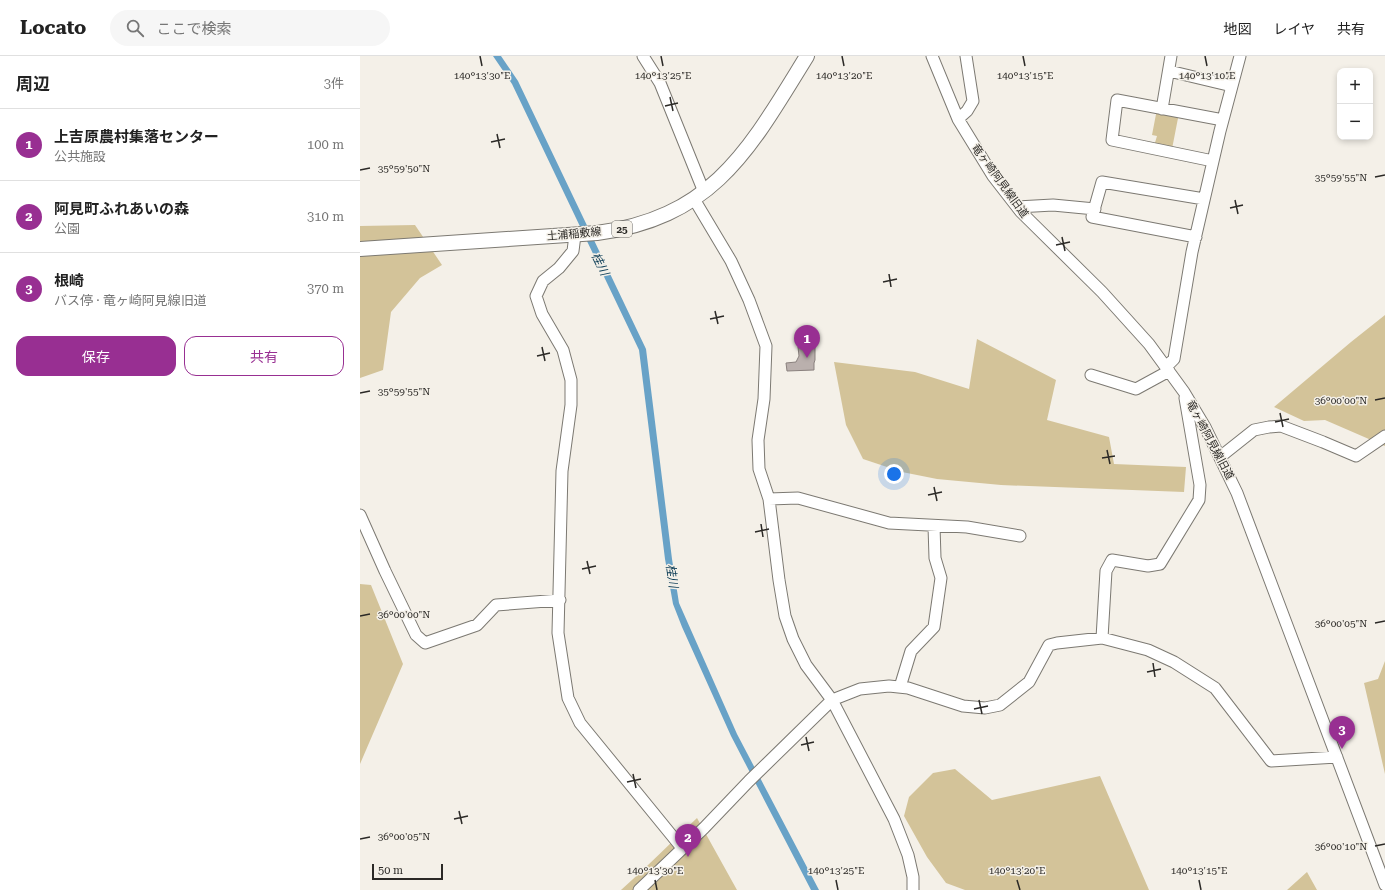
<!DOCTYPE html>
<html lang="ja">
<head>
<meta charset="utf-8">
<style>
	body { margin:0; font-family:"Roboto Serif","Noto Sans JP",serif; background:#f6f6f6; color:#222 }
	.controls { position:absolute; right:12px; top:12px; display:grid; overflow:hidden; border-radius:8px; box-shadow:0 2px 6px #0003 }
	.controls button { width:36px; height:36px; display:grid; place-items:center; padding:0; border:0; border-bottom:1px solid #e0e0e0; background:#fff; color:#222; font:20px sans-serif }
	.scale { position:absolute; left:12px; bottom:10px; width:71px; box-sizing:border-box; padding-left:4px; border:2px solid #2b2926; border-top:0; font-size:11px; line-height:14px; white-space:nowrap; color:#2b2926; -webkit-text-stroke:3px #f4f0e8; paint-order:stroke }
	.you { position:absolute; left:534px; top:418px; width:14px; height:14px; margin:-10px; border:3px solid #fff; border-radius:50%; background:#1a73e8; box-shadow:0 0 0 6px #1a73e833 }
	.badge { display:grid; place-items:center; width:26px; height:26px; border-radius:50%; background:#982f92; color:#fff; font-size:13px; font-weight:700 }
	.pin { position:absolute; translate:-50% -33px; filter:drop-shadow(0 1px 2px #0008) }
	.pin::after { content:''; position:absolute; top:21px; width:14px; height:12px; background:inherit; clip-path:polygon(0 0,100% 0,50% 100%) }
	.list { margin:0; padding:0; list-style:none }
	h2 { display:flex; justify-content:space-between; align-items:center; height:52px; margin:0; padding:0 16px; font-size:17px }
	h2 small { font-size:13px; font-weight:400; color:#767676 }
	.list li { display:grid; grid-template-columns:26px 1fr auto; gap:12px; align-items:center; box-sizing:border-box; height:72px; padding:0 16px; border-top:1px solid #e0e0e0 }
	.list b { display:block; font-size:15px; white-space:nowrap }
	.list p { margin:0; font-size:13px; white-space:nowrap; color:#767676 }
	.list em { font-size:13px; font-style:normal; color:#767676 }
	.actions { display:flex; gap:8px; padding:12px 16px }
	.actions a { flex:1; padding:9px 0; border:1px solid #982f92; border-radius:12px; text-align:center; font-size:14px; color:#982f92 }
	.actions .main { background:#982f92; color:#fff }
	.icon { flex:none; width:22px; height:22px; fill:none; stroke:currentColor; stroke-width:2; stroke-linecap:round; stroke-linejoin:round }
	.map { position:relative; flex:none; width:1025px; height:834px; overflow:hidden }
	header { display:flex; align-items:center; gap:24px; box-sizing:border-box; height:56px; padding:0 20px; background:#fff; border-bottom:1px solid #e0e0e0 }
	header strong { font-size:19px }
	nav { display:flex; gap:22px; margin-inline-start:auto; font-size:14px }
	.search { width:280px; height:36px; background:#f6f6f6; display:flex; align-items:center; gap:10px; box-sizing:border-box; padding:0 14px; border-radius:22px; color:#767676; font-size:15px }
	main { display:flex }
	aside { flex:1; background:#fff }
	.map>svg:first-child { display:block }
	.green { fill:#d3c399 }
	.water { fill:#68a2c7 }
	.building { fill:#bab0ad; stroke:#8a817e }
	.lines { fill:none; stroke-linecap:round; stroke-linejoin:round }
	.minor-casing { stroke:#7c7972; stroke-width:13 }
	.major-casing { stroke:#7c7972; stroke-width:16 }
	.minor { stroke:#fff; stroke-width:11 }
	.major { stroke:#fff; stroke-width:14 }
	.ticks { fill:none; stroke:#2b2926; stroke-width:1.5 }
	.labels { text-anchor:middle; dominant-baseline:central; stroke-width:3; stroke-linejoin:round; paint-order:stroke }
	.shield { fill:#f4f0e8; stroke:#676560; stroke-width:1 }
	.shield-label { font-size:10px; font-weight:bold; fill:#2b2926 }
	.street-label { font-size:11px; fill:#2b2926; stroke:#f4f0e8 }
	.water-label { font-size:12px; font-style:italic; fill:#093a54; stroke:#f4f0e8 }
	.ticks-label { font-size:10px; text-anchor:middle; fill:#2b2926; stroke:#f4f0e8; stroke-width:3; stroke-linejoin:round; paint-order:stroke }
</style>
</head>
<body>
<header>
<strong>Locato</strong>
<div class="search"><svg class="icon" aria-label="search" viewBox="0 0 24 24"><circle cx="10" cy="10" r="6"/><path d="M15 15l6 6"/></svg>ここで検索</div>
<nav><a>地図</a><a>レイヤ</a><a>共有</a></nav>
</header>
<main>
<aside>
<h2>周辺<small>3件</small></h2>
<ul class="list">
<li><span class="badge">1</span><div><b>上吉原農村集落センター</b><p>公共施設</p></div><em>100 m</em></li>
<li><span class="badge">2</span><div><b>阿見町ふれあいの森</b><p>公園</p></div><em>310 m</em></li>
<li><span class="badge">3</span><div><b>根崎</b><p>バス停 · 竜ヶ崎阿見線旧道</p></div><em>370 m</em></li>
</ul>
<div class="actions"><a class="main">保存</a><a>共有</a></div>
</aside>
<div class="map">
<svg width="1025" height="834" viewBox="0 0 1025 834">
	<rect width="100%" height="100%" fill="#f4f0e8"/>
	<path class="green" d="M797,53L819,57L812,93L794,90L797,80L792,79Z
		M55,169L82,209L60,222L31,256L23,314L0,322V170Z
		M1025,259V390L965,364L944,365L914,351L991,286Z
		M617,283L696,324L687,364L749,381L754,408L826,411L824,436L641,429L577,423L542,416L503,403L486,369L474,306L555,316L609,333Z
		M0,528L11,529L43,608L0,708Z
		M1025,605V718L1004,627L1018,623Z
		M595,713L632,744L740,720L789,834H605L586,827L567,801L544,760L549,741L573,717Z
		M337,762L377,834H261C287,811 311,786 337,762Z
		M947,816L957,834H927Z"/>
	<path class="water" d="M133,0H141L158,25L286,293L312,503L319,547L377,678L459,834H451L371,680L322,571L313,548L305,503L279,294L152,28Z"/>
	<path class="building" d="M455,290V304L454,307V314L427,315L426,307L436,306L439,300L438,291Z"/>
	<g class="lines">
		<defs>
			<path id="minor" d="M283,0L300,27L344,136
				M572,0L598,63L633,120L661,156L742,236L789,288L824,336L845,371L877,437L1025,829
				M809,15L872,30
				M802,53L811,0
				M598,63L607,55L613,45L606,0
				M853,105L752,84L757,44L863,64
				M334,143L371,205L389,244L406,290L404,343L398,384L399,413L409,443L419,524L425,560L433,583L446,609L472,644L534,763L548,799L553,821V834
				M657,151L693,149L735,153
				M215,179L213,195L199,212L183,225L176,240L182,258L203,294L211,324V349L202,415L198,577L208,642L220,667L322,792
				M836,181L732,161L742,126L844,143
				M806,311L814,303L832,196L860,75L880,0
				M731,319L776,333L809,315
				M860,401L894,374L909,371L921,370L963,386L996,400L1025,380
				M409,443L438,442L529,467L607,471L660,480
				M0,459L25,515L56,579L65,587L117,569L136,549L200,544
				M742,582L746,515L752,504L788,510L800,508L839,444L840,429L825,342
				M540,631L551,595L574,571L581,522L575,502L574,470
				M279,834L344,772L389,725L472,644L500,633L529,630L548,632L603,650L625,652L640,649L669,626L689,589L697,587L742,582L788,594L814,606L855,632L911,705L977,701"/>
			<path id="major" d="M0,193L237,177C355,161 390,92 447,0"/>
		</defs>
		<use href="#minor" class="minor-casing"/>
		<use href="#major" class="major-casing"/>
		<use href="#minor" class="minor"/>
		<use href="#major" class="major"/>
	</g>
	<path class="ticks" d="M120,0L122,10M301,0L303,10M482,0L484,10M663,0L665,10M845,0L847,10M310,41L313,55M305,50L318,47M137,78L140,92M131,86L145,83M0,114L10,112M1015,121L1025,119M875,144L878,158M870,152L883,149M702,181L705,195M696,189L710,186M529,218L531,231M523,226L537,223M355,255L358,268M350,263L364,260M182,291L185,305M177,300L190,297M0,337L10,335M1015,344L1025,342M920,357L923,371M915,366L929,363M747,394L750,408M742,402L755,400M574,431L577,445M568,439L582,436M401,468L403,481M395,476L409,473M227,505L230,518M222,513L236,510M0,560L10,558M1015,567L1025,565M793,607L795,621M787,616L801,613M619,644L622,658M614,653L628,650M446,681L449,695M441,689L454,686M273,718L276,732M267,726L281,723M99,755L102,768M94,763L108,760M0,783L10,781M1015,790L1025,788M295,824L297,834M476,824L478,834M657,824L660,834M839,824L841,834"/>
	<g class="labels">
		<rect class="shield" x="252" y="165" width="20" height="16" rx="3"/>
		<g class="shield-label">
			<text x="262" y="173">25</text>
		</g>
		<g class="street-label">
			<text transform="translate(640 125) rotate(54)">竜ヶ崎阿見線旧道</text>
			<text transform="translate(214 178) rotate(-5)">土浦稲敷線</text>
			<text transform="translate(850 384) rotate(62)">竜ヶ崎阿見線旧道</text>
		</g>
		<g class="water-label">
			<text transform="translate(240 208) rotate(64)">桂川</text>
			<text transform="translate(312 520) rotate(82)">桂川</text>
		</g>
	</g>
	<g class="ticks-label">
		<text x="122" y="23">140°13'30"E</text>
		<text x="303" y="23">140°13'25"E</text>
		<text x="484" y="23">140°13'20"E</text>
		<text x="665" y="23">140°13'15"E</text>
		<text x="847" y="23">140°13'10"E</text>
		<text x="44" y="116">35°59'50"N</text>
		<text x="981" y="125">35°59'55"N</text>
		<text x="44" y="339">35°59'55"N</text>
		<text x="981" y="348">36°00'00"N</text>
		<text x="44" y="562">36°00'00"N</text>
		<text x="981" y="571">36°00'05"N</text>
		<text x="44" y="784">36°00'05"N</text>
		<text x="981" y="794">36°00'10"N</text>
		<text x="295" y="818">140°13'30"E</text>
		<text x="476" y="818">140°13'25"E</text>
		<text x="657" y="818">140°13'20"E</text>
		<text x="839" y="818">140°13'15"E</text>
	</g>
</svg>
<div class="controls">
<button>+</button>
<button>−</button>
</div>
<div class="scale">50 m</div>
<div class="you"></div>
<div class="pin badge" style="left:447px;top:302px">1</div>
<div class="pin badge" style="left:328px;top:801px">2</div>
<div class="pin badge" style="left:982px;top:693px">3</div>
</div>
</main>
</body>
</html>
